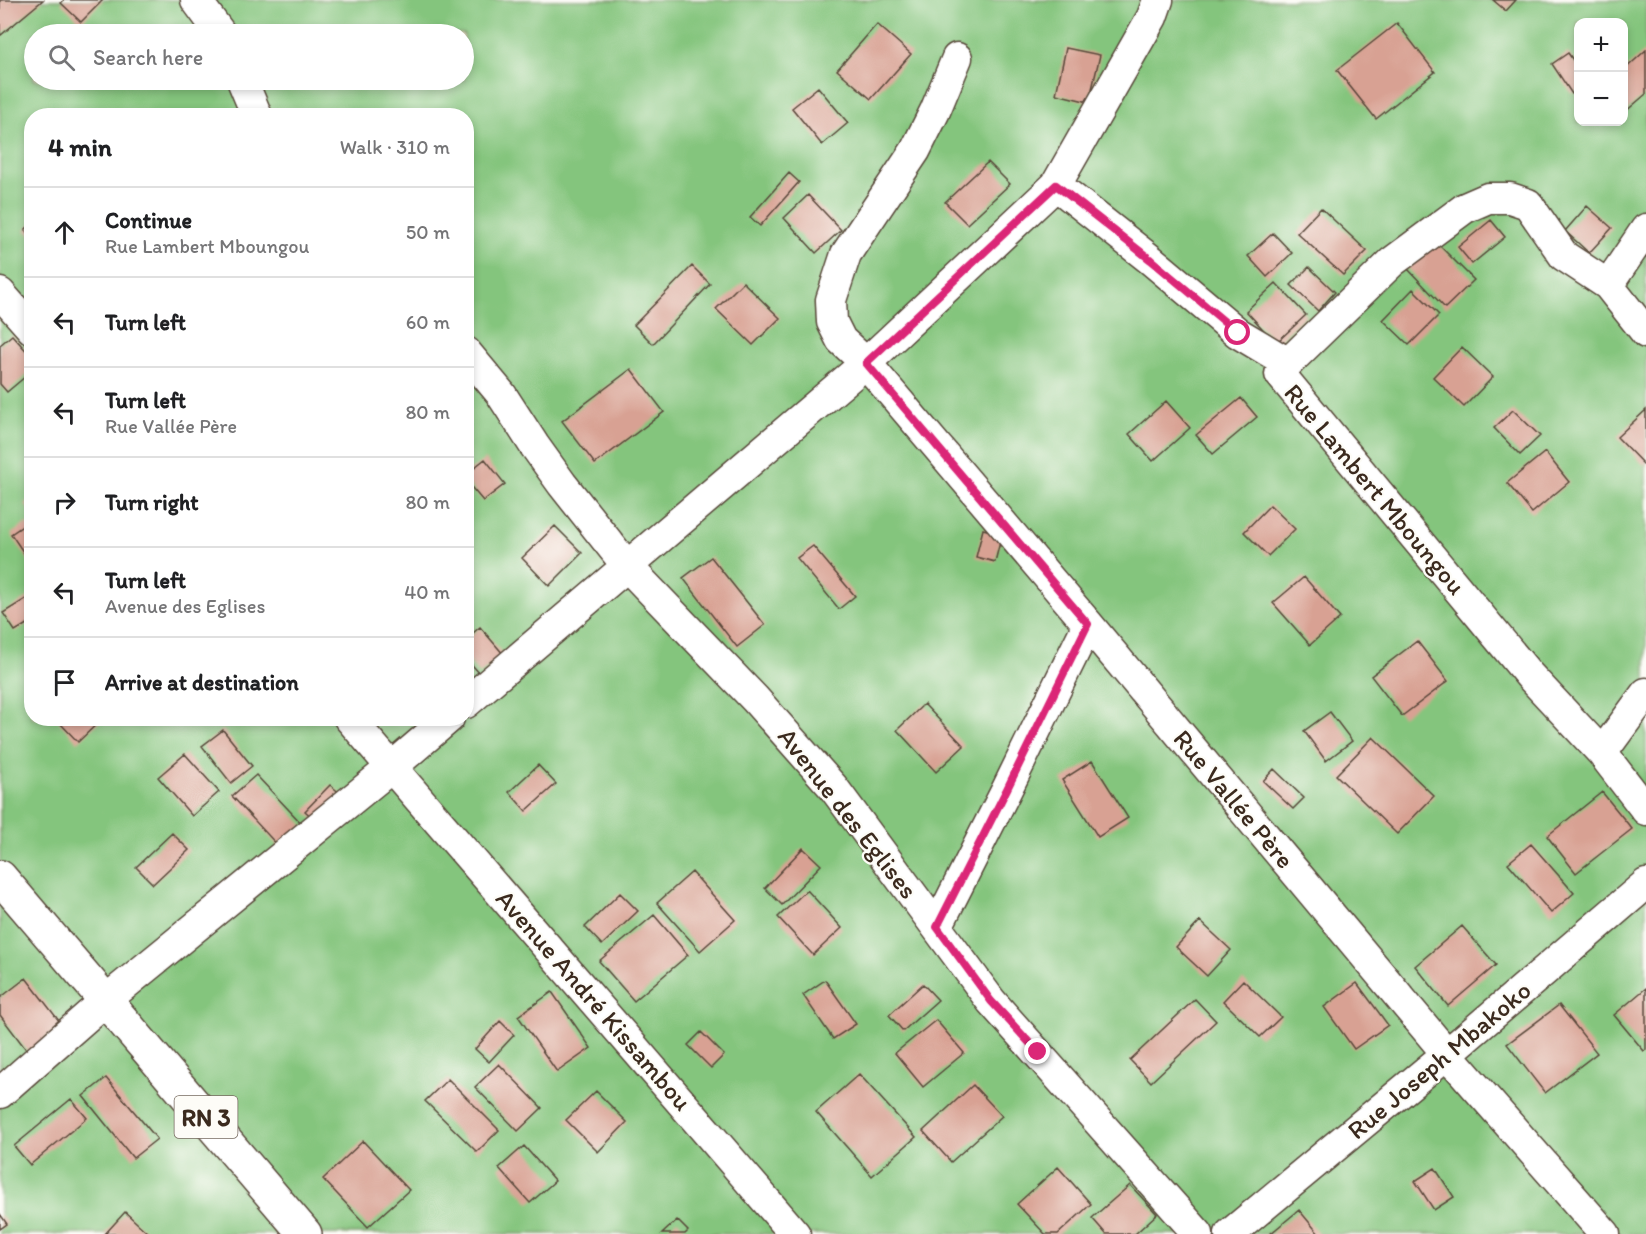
<!DOCTYPE html>
<html lang="en">
<head>
<meta charset="utf-8">
<style>
	body { margin:0; font-family:Itim,sans-serif; background:#f6f6f6; color:#202124 }
	.controls { position:absolute; right:18px; top:18px; display:grid; overflow:hidden; border-radius:12px; box-shadow:0 3px 9px #0003 }
	.controls button { width:54px; height:54px; display:grid; place-items:center; padding:0; border:0; border-bottom:2px solid #e0e0e0; background:#fff; color:#202124; font:30px sans-serif }
	.stop { position:absolute; width:18px; height:18px; margin:-14px; border:4px solid #db2777; border-radius:50%; background:#fff }
	.stop.end { background:#db2777; border-color:#fff; box-shadow:0 2px 6px #0008 }
	.list { margin:0; padding:0; list-style:none }
	h2 { display:flex; justify-content:space-between; align-items:center; height:78px; margin:0; padding:0 24px; font-size:26px }
	h2 small { font-size:20px; font-weight:400; color:#757577 }
	.list li { display:grid; grid-template-columns:39px 1fr auto; gap:18px; align-items:center; box-sizing:border-box; height:90px; padding:0 24px; border-top:2px solid #e0e0e0 }
	.list b { display:block; font-size:22px; white-space:nowrap }
	.list p { margin:0; font-size:20px; white-space:nowrap; color:#757577 }
	.list em { font-size:20px; font-style:normal; color:#757577 }
	.icon { flex:none; width:33px; height:33px; fill:none; stroke:currentColor; stroke-width:2; stroke-linecap:round; stroke-linejoin:round }
	.map { position:relative; flex:none; width:1646px; height:1234px; overflow:hidden }
	.search { position:absolute; background:#fff; box-shadow:0 3px 9px #0003; left:24px; top:24px; width:450px; height:66px; display:flex; align-items:center; gap:15px; box-sizing:border-box; padding:0 21px; border-radius:33px; color:#757577; font-size:22px }
	.panel { position:absolute; background:#fff; box-shadow:0 3px 9px #0003; left:24px; top:108px; width:450px; height:618px; border-radius:24px }
	.map>svg:first-child { display:block }
	.green { fill:#84c57d; stroke:#60784e; stroke-width:1.5; fill-rule:evenodd }
	.building { fill:#d8a193 }
	.lines { fill:none; stroke-linecap:round; stroke-linejoin:round }
	.minor-casing { stroke:#574638; stroke-width:33 }
	.trunk-casing { stroke:#574638; stroke-width:36 }
	.minor { stroke:#fff; stroke-width:30 }
	.trunk { stroke:#fff; stroke-width:33 }
	.route { stroke:#db2777; stroke-width:8 }
	.labels { text-anchor:middle; dominant-baseline:central; stroke-width:4.5; stroke-linejoin:round; paint-order:stroke }
	.shield { fill:#fdfcf7; stroke:#75695f; stroke-width:1.5 }
	.shield-label { font-size:24px; font-weight:bold; fill:#3b2a1e }
	.street-label { font-size:26px; fill:#3b2a1e; stroke:#fdfcf7 }
</style>
</head>
<body>
<div class="map">
<svg width="1646" height="1234" viewBox="0 0 1646 1234">
	<rect width="100%" height="100%" fill="#fdfcf7"/>
	<filter id="ink" filterUnits="userSpaceOnUse"><feTurbulence type="fractalNoise" baseFrequency=".0167" numOctaves="2"/><feDisplacementMap in="SourceGraphic" scale="12" xChannelSelector="R" yChannelSelector="G"/><feConvolveMatrix kernelMatrix="1 2 1 2 8 2 1 2 1" color-interpolation-filters="sRGB"/></filter>
	<filter id="wash" filterUnits="userSpaceOnUse"><feTurbulence type="fractalNoise" baseFrequency=".008" numOctaves="4" result="noise"/><feDisplacementMap in="SourceGraphic" scale="24" xChannelSelector="R" yChannelSelector="G"/><feGaussianBlur stdDeviation="1.35" result="paint"/><feColorMatrix in="noise" values="0 0 0 0 0 0 0 0 0 0 0 0 0 0 0 0 0 1.4 0 .05"/><feComposite in="paint" operator="in"/></filter>
	<g filter="url(#wash)">
		<rect width="100%" height="100%" fill="#f4e4ca"/>
		<path class="green" d="M0,0H1646V1234H0ZM1578,22H1624V122H1578ZM34,34H464V80H34ZM32,116H466V718H32Z"/>
		<g id="blocks">
			<path class="building" d="M0,0H43L1,35L0,33Z
				M64,0H103L81,22L61,3Z
				M1493,0H1516L1506,11Z
				M1397,23L1435,72L1376,119L1337,70Z
				M877,24L911,54L871,99L837,70Z
				M1066,48L1100,55L1089,102L1056,94Z
				M1646,50V94L1625,112L1624,111V70Z
				M1568,53L1578,67V90L1572,94L1552,64Z
				M818,87L848,123L822,145L792,108Z
				M988,162L1010,184L967,224L945,202Z
				M789,173L799,182L760,226L750,217Z
				M808,195L841,230L816,253L784,218Z
				M1587,206L1612,228L1589,253L1565,231Z
				M1321,208L1367,251L1343,275L1297,233Z
				M1491,220L1505,237L1472,264L1458,247Z
				M32,223V236L25,230Z
				M1273,233L1292,253L1267,277L1248,256Z
				M1434,240L1474,280L1445,308L1406,267Z
				M692,266L710,284L653,344L634,325Z
				M1309,267L1335,292L1318,311L1291,285Z
				M743,282L780,318L753,345L716,309Z
				M1276,283L1306,315L1276,343L1246,311Z
				M1413,289L1439,315L1409,345L1383,320Z
				M12,335L32,357V371L7,392L0,384V345Z
				M1462,347L1493,377L1464,407L1433,377Z
				M631,369L664,412L595,464L562,421Z
				M1241,398L1257,417L1213,454L1196,435Z
				M1166,401L1190,428L1153,461L1129,434Z
				M1513,410L1540,436L1520,455L1494,428Z
				M1646,410V463L1644,465L1617,437Z
				M1545,452L1569,482L1532,513L1507,483Z
				M485,459L505,484L483,501L466,481V474Z
				M32,499V513L25,504Z
				M1270,505L1295,529L1268,556L1244,532Z
				M27,523L32,530V565L11,534Z
				M555,526L582,553L549,586L522,558Z
				M983,529L1002,534L995,562L976,557Z
				M813,546L855,596L839,609L797,558Z
				M711,557L765,625L737,647L683,578Z
				M1304,577L1340,618L1310,645L1273,603Z
				M32,595V621L15,631L3,613Z
				M480,627L504,655L480,674L466,658V639Z
				M1417,641L1448,681L1402,716L1371,676Z
				M924,704L964,746L936,772L897,730Z
				M1330,712L1352,741L1326,761L1304,731Z
				M62,718H103L78,742L59,722Z
				M223,730L252,766L231,783L202,746Z
				M1373,737L1434,796L1397,834L1336,775Z
				M185,754L219,792L192,816L158,777Z
				M1092,761L1128,818L1098,837L1062,780Z
				M538,765L556,784L526,811L509,792Z
				M1274,769L1304,798L1293,809L1263,781Z
				M256,775L304,826L280,848L232,796Z
				M330,785L341,794L316,821L305,811Z
				M1602,792L1632,829L1576,873L1547,836Z
				M172,833L189,850L153,884L136,867Z
				M1531,844L1574,893L1551,913L1508,863Z
				M803,848L821,865L782,905L765,888Z
				M692,872L735,920L700,951L657,903Z
				M807,890L842,928L813,955L778,917Z
				M620,893L638,911L602,945L585,927Z
				M654,915L688,955L634,1001L599,961Z
				M1200,921L1231,950L1207,976L1176,947Z
				M1462,926L1496,965L1448,1006L1415,966Z
				M26,978L63,1026L28,1052L0,1015V998Z
				M825,980L856,1024L833,1039L803,995Z
				M1243,980L1281,1017L1260,1037L1223,1001Z
				M1357,983L1388,1025L1354,1049L1324,1007Z
				M923,984L938,1000L903,1031L889,1015Z
				M1646,988V1050L1644,1051L1614,1015Z
				M552,992L591,1048L557,1072L518,1016Z
				M1195,999L1216,1021L1151,1082L1130,1060Z
				M1559,1005L1597,1053L1545,1093L1507,1044Z
				M936,1020L964,1053L923,1087L895,1053Z
				M500,1021L514,1035L489,1062L475,1049Z
				M701,1032L724,1055L711,1068L688,1045Z
				M499,1064L542,1108L518,1131L475,1087Z
				M859,1074L916,1137L872,1176L816,1112Z
				M106,1078L157,1139L133,1158L83,1096Z
				M448,1079L499,1130L477,1152L425,1101Z
				M973,1085L1002,1116L951,1162L923,1131Z
				M596,1091L627,1122L598,1152L566,1120Z
				M71,1099L87,1118L30,1165L14,1146Z
				M363,1141L409,1190L368,1227L323,1179Z
				M524,1146L555,1181L530,1203L499,1168Z
				M1058,1167L1091,1204L1058,1234H1045L1017,1204Z
				M1435,1168L1454,1197L1434,1210L1415,1181Z
				M1130,1185L1157,1214L1135,1234H1106L1092,1218Z
				M1299,1210L1319,1234H1270Z
				M125,1212L149,1234H105Z
				M0,1214L7,1224L0,1229Z
				M677,1220L688,1231L685,1234H662Z"/>
		</g>
	</g>
	<g filter="url(#ink)">
		<use href="#blocks" fill-opacity="0" stroke="#574638" stroke-width="1.5"/>
		<g class="lines">
			<defs>
				<path id="minor" d="M196,0L221,34
					M957,58L935,111L915,151L846,254L831,300L832,322L841,340L866,363L1088,624L1447,1054L1605,1234
					M242,80L257,116
					M1056,185L1151,260L1238,333L1288,363L1280,374L1529,675L1602,753L1646,810
					M1608,285L1646,229
					M0,293L32,329
					M466,352L501,394L534,445L562,484L627,566L755,699L833,787L991,1001L1198,1234
					M1288,363L1392,262L1465,208L1488,198H1510L1528,204L1564,256L1608,285L1646,333
					M466,703L866,363L1056,185L1152,17L1158,0
					M349,718L795,1234
					M1602,753L1646,693
					M937,927L1007,789L1088,624
					M0,1093L106,1000L392,767L449,718
					M1230,1234L1447,1054L1646,884"/>
				<path id="trunk" d="M0,877L305,1234"/>
			</defs>
			<use href="#minor" class="minor-casing"/>
			<use href="#trunk" class="trunk-casing"/>
			<use href="#minor" class="minor"/>
			<use href="#trunk" class="trunk"/>
		</g>
	</g>
	<g class="lines" filter="url(#ink)">
		<path class="route" d="M1038,1052L991,1001L937,927L1007,789L1088,624L866,363L1056,185L1151,260L1238,333"/>
	</g>
	<g class="labels">
		<rect class="shield" x="174.5" y="1096" width="63" height="42" rx="4.5"/>
		<g class="shield-label">
			<text x="206" y="1117">RN 3</text>
		</g>
		<g class="street-label">
			<text transform="translate(1375 489) rotate(50)">Rue Lambert Mboungou</text>
			<text transform="translate(1234 799) rotate(50)">Rue Vallée Père</text>
			<text transform="translate(848 813) rotate(52)">Avenue des Eglises</text>
			<text transform="translate(594 1000) rotate(49)">Avenue André Kissambou</text>
			<text transform="translate(1439 1060) rotate(-40)">Rue Joseph Mbakoko</text>
		</g>
	</g>
</svg>
<div class="controls">
<button>+</button>
<button>−</button>
</div>
<div class="stop" style="left:1238px;top:333px"></div>
<div class="stop end" style="left:1038px;top:1052px"></div>
<div class="search"><svg class="icon" aria-label="search" viewBox="0 0 24 24"><circle cx="10" cy="10" r="6"/><path d="M15 15l6 6"/></svg>Search here</div>
<section class="panel">
<h2>4 min<small>Walk · 310 m</small></h2>
<ul class="list">
<li><svg class="icon" aria-label="ahead" viewBox="0 0 24 24"><path d="M12 20V5M6 11l6-6 6 6"/></svg><div><b>Continue</b><p>Rue Lambert Mboungou</p></div><em>50 m</em></li>
<li><svg class="icon" aria-label="left" viewBox="0 0 24 24"><path d="M17 20v-9H6M10 6l-5 5 5 5"/></svg><div><b>Turn left</b></div><em>60 m</em></li>
<li><svg class="icon" aria-label="left" viewBox="0 0 24 24"><path d="M17 20v-9H6M10 6l-5 5 5 5"/></svg><div><b>Turn left</b><p>Rue Vallée Père</p></div><em>80 m</em></li>
<li><svg class="icon" aria-label="right" viewBox="0 0 24 24"><path d="M7 20v-9h11M14 6l5 5-5 5"/></svg><div><b>Turn right</b></div><em>80 m</em></li>
<li><svg class="icon" aria-label="left" viewBox="0 0 24 24"><path d="M17 20v-9H6M10 6l-5 5 5 5"/></svg><div><b>Turn left</b><p>Avenue des Eglises</p></div><em>40 m</em></li>
<li><svg class="icon" aria-label="arrive" viewBox="0 0 24 24"><path d="M6 21V4h12l-3 4 3 4H6"/></svg><div><b>Arrive at destination</b></div></li>
</ul>
</section>
</div>
</body>
</html>
